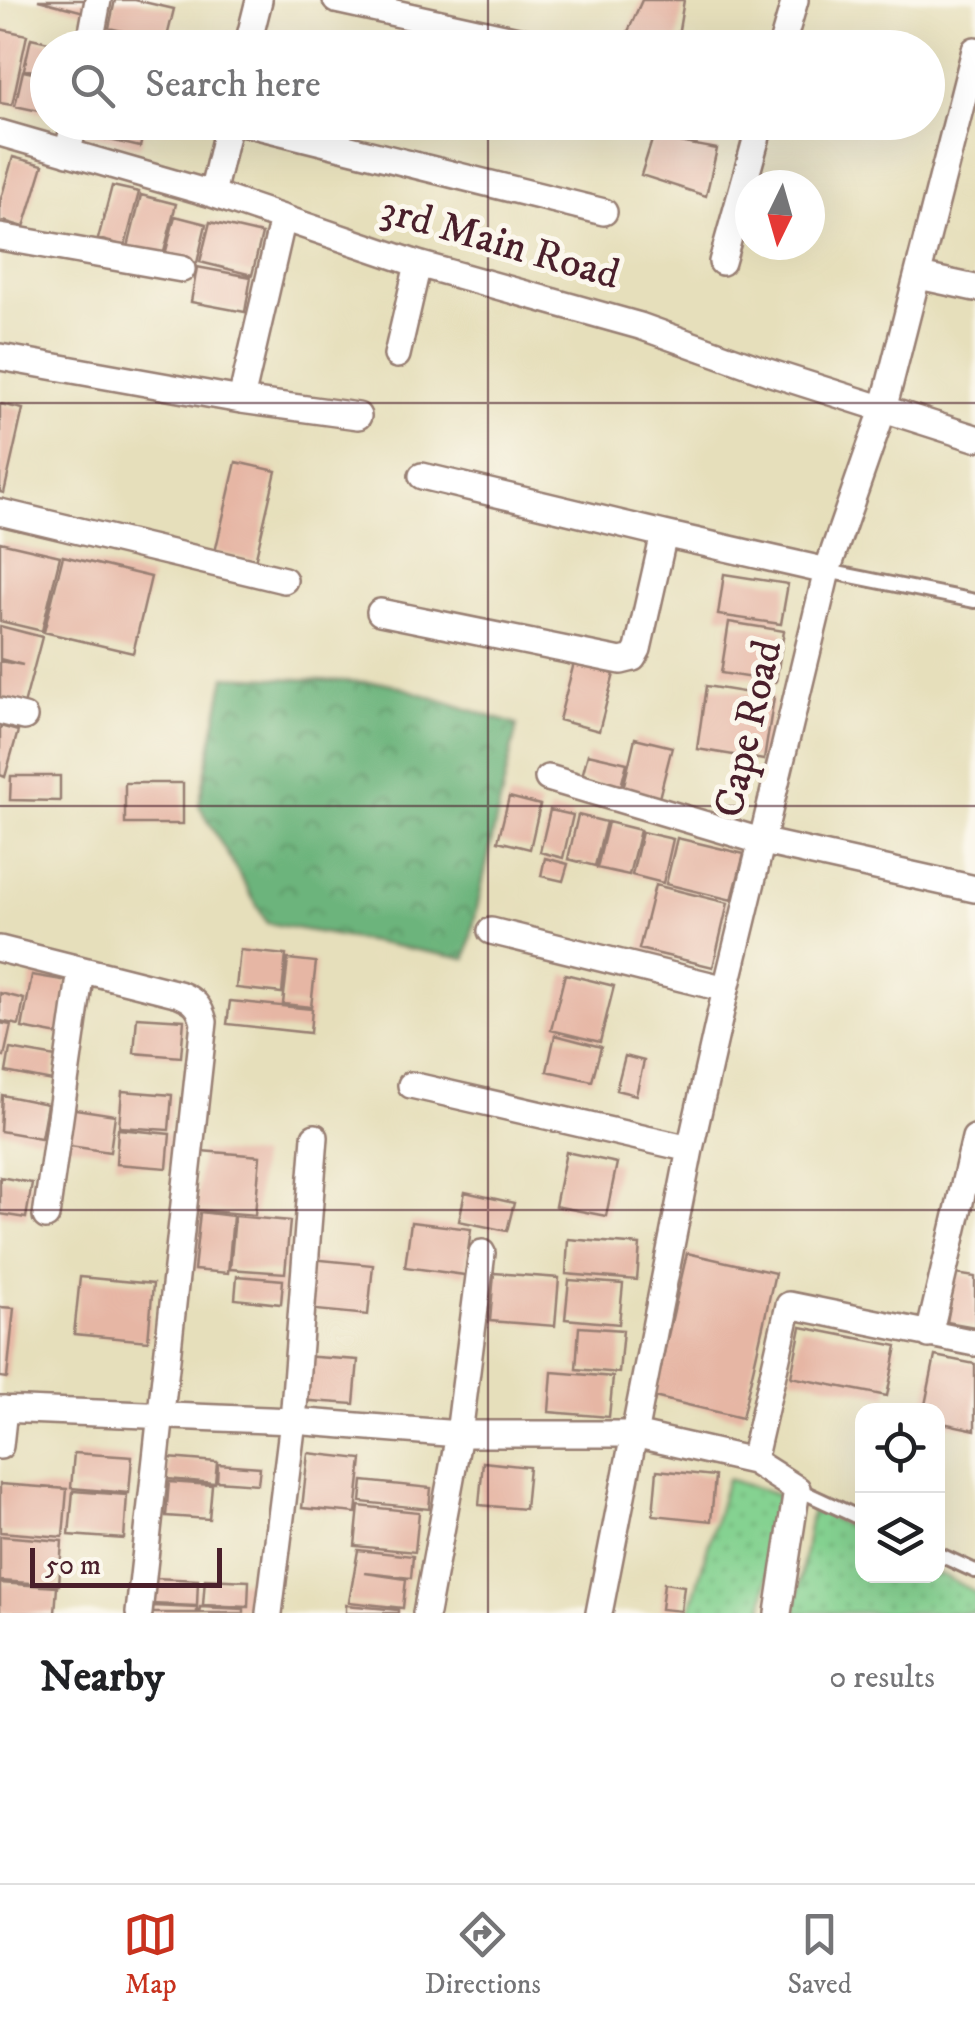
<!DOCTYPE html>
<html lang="en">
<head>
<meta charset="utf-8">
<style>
	body { margin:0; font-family:"IM FELL DW Pica",serif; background:#f6f6f6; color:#202124 }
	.controls { position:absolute; right:30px; bottom:30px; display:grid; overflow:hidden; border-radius:20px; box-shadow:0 10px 40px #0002 }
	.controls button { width:90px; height:90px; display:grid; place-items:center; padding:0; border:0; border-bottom:2px solid #e0e0e0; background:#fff; color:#202124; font:50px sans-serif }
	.compass { position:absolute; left:735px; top:170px; width:90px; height:90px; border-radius:50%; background:#fff; box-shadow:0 10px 40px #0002; rotate:185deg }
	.scale { position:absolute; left:30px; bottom:25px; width:192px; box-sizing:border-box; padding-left:10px; border:5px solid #4a1f2b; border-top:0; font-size:28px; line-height:35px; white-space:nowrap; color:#4a1f2b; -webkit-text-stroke:8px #fbf7ec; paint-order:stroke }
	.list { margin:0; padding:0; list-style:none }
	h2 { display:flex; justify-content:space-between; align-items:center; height:130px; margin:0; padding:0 40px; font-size:42px }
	h2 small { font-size:32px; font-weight:400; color:#757577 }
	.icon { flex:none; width:55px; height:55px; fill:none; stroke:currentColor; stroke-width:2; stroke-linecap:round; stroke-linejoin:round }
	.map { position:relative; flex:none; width:975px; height:1613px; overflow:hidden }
	.search { position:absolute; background:#fff; box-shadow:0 10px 40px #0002; left:30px; right:30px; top:30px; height:110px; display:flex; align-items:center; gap:25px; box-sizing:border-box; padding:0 35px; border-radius:55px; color:#757577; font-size:38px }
	.sheet { height:270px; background:#fff }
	nav { display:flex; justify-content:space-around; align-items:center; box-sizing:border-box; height:140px; border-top:2px solid #e0e0e0; background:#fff; font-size:28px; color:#757577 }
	nav a { display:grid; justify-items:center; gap:5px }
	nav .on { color:#c8321e }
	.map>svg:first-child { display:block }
	.grass { fill:url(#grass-dots); stroke:#68785e; stroke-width:2.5 }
	.forest { fill:url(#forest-crowns); stroke:#5b6a53; stroke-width:2.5 }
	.building { fill:#e6b6a4 }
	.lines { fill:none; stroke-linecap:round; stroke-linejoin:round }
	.lane-casing { stroke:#987f73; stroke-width:18 }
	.street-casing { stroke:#987f73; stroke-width:30 }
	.lane { stroke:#fff; stroke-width:12 }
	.street { stroke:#fff; stroke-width:25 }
	.grid { fill:none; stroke:#4a1f2b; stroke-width:2.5; stroke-opacity:0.55 }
	.labels { text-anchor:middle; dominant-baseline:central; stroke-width:10; stroke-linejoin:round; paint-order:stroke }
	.street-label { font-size:42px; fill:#4a1f2b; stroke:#fbf7ec }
</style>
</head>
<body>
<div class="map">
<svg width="975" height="1613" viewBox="0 0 975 1613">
	<defs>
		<pattern id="grass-dots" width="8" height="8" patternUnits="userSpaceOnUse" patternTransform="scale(2.5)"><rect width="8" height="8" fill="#85d291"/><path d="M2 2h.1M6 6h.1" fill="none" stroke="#74b47d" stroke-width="1.8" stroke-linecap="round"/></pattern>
		<pattern id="forest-crowns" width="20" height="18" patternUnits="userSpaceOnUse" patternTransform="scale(2.5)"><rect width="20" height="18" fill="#6cb47b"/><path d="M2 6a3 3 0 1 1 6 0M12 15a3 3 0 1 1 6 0" fill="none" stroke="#5b9265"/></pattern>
	</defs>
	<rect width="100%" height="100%" fill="#fbf7ec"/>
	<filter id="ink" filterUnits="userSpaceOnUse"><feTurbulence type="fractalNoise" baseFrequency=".01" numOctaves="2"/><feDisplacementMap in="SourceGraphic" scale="20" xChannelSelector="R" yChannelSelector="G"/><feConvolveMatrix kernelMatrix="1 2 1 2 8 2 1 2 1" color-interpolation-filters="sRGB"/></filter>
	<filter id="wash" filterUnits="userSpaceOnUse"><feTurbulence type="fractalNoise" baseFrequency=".0048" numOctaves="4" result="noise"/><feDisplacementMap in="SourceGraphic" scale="40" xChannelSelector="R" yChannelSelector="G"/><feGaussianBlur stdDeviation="2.25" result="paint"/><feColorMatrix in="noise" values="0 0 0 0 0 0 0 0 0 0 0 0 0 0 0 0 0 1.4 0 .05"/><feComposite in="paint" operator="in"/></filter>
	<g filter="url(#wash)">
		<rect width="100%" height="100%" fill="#e6dfbb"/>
		<path class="grass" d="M727,1479L780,1495L762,1613H689Z
			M812,1508L862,1534V1576H938V1573L975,1592V1613H795Z"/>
		<path class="forest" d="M225,676L388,683L517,725L466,959L267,923L199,805Z"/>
		<g id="blocks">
			<path class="building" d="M38,0H87L84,12Z
				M115,0H135L174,9L166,41L109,28Z
				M642,0H684L676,48L622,45Z
				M0,29L27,35L12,105L0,103Z
				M105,31L164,44L163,48H102Z
				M31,38L66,46L48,48V74L24,69Z
				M23,71L48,76V113L15,106Z
				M86,122H146L140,147L84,134Z
				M653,137L717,149L706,196L641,175Z
				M13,157L43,165L24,227L0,220V202Z
				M112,186L139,192L125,246L98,239Z
				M141,195L176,204L163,256L128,247Z
				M175,216L206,224L197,263L165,255Z
				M210,222L262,234L252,275L200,262Z
				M197,267L251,277L245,312L191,302Z
				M0,404L23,409L4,493L0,492Z
				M236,462L276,471L255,561L215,552Z
				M0,542L60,556L42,631L0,621Z
				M63,556L151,577L133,653L44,632Z
				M724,574L788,584L781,624L718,615Z
				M729,622L784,631L776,682L721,673Z
				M0,626L42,637L24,705L0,698V661L23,665L0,659Z
				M574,663L614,674L599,731L559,720Z
				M706,686L774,697L764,760L697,749Z
				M0,726L18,731L5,777L0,775Z
				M635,738L672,747L659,798L623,789Z
				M588,754L627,763L620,790L581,780Z
				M11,776H60V801L10,800Z
				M125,783H183V824H125Z
				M509,797L540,805L530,849L498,841Z
				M550,810L573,815L563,858L540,852Z
				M578,815L606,822L595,866L568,859Z
				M608,822L640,830L629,875L597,868Z
				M642,832L673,839L663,883L632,875Z
				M677,838L744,854L732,900L666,884Z
				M545,858L568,864L563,881L541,876Z
				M655,885L728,903L713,967L639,949Z
				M240,950L286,955L282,993L236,988Z
				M288,959L316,962L311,1007L283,1004Z
				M565,974L614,986L600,1042L551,1030Z
				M32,975L68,981L59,1035L22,1028Z
				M0,993L24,999L19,1025L0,1021Z
				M230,1001L312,1009L310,1033L227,1024Z
				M137,1017L184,1020L181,1057L134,1053Z
				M0,1023L11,1025L4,1057L0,1056Z
				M555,1035L601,1047L592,1081L547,1071Z
				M10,1049L56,1057L52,1081L6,1072Z
				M625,1056L644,1061L636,1095L616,1090Z
				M122,1091L172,1095L169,1130L119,1127Z
				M2,1095L47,1104L41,1138L0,1131Z
				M69,1108L115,1115L110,1152L63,1145Z
				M118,1129L170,1134L167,1168L116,1164Z
				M201,1151L260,1156L255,1215L196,1210Z
				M566,1152L617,1163L606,1216L555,1206Z
				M0,1177L32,1183L26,1218L0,1214Z
				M465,1192L514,1203L507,1231L459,1221Z
				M200,1212L233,1216L228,1273L194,1270Z
				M235,1216L290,1221L285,1273L230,1269Z
				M411,1222L471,1229L465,1275L405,1267Z
				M568,1239L640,1245L637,1280L566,1274Z
				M687,1253L775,1273L742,1418L654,1397Z
				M311,1259L373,1265L368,1315L306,1309Z
				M494,1273L559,1278L555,1326L490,1321Z
				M956,1274L975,1277V1327L947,1322Z
				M237,1276L283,1280L281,1304L235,1299Z
				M80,1277L153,1284L148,1341L74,1334Z
				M569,1280L623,1284L619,1324L565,1319Z
				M0,1307L14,1308L7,1378L0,1377Z
				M579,1327L623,1330L619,1373L576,1369Z
				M801,1327L897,1346L887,1396L791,1377Z
				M301,1356L358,1360L354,1404L297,1400Z
				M935,1356L975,1364V1430L938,1422V1410H924Z
				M552,1372L613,1377L609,1417L549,1412Z
				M74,1453L132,1457L129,1493L71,1488Z
				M308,1453L362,1459L356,1513L302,1508Z
				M168,1458L217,1462L215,1483L167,1479Z
				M483,1462L529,1467L525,1509L479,1505Z
				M218,1464L260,1467L258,1484L217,1481Z
				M657,1470L715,1476L711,1521L653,1515Z
				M363,1481L431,1488L429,1509L361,1502Z
				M169,1482L212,1485L209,1519L166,1516Z
				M0,1484L67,1489L63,1537L0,1532Z
				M73,1491L127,1495L124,1539L69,1535Z
				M359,1506L419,1512L415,1552L355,1546Z
				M0,1536L62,1541L59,1585L0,1581Z
				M358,1550L413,1556L411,1578L365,1573L406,1579L403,1608L349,1602Z
				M153,1578L198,1580L197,1606L151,1604Z
				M205,1579L249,1581L248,1607L203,1605Z
				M0,1583L57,1587L55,1613H0Z
				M664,1583L684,1586L681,1611L661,1609Z
				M346,1605L398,1610V1613H346Z
				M153,1606L197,1608V1613H153Z
				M200,1607L244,1609V1613H199Z"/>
		</g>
	</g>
	<g filter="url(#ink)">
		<use href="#blocks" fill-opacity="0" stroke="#987f73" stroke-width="2.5"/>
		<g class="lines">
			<defs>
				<path id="lane" d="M827,571L975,601
					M797,1489L862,1519
					M938,1554L975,1571"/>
				<path id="street" d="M336,0L554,48
					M89,48L98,0
					M247,48L259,0
					M781,48L795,0
					M241,122L604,212
					M0,133L212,194L418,264L640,326L768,372L975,438
					M68,153L74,122
					M212,194L229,122
					M0,237L182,269
					M722,262L761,122
					M919,276L975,288
					M397,355L418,264
					M0,357L241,400L283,218
					M241,400L358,416
					M422,476L664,534
					M0,512L284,580
					M380,612L621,661L633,658L638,649L664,534L827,571
					M0,711L24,717
					M548,778L764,842L975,889
					M491,931L726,989
					M0,949L179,994C194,1000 200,1006 204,1022L139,1613
					M411,1085L690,1149
					M46,1216L81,970
					M929,1335L975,1138
					M0,1409L293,1421L459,1434H634L753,1461L789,1305L975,1343
					M0,1446L4,1409
					M753,1461L797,1489L778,1613
					M269,1613L293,1421L315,1137
					M426,1613L459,1434L482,1253
					M599,1613L690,1149L726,989L827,571L883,410L975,50"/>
			</defs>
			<use href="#lane" class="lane-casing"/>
			<use href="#street" class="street-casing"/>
			<use href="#lane" class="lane"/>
			<use href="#street" class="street"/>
		</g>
	</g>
	<path class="grid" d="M488,0V48M488,122V1613M0,403H975M0,806H975M0,1210H975"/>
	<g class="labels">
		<g class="street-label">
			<text transform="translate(500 243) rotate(16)">3rd Main Road</text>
			<text transform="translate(749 729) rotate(-77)">Cape Road</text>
		</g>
	</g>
</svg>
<div class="controls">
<button><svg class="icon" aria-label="locate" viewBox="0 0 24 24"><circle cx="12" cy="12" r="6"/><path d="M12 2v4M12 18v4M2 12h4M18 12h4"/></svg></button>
<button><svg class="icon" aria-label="layers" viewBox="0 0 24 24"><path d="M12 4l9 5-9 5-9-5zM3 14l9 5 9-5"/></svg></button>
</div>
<svg class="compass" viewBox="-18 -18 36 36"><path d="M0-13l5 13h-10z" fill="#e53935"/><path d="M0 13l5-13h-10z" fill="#757577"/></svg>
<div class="scale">50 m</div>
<div class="search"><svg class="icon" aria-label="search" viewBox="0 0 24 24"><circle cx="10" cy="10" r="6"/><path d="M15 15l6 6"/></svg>Search here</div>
</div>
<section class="sheet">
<h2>Nearby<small>0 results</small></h2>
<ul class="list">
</ul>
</section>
<nav>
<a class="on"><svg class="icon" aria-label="map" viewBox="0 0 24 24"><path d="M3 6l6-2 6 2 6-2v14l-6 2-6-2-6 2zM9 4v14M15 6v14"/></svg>Map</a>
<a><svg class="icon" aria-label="directions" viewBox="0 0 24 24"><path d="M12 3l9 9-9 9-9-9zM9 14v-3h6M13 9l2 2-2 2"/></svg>Directions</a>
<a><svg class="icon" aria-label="saved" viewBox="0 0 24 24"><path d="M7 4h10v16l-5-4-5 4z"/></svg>Saved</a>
</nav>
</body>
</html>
